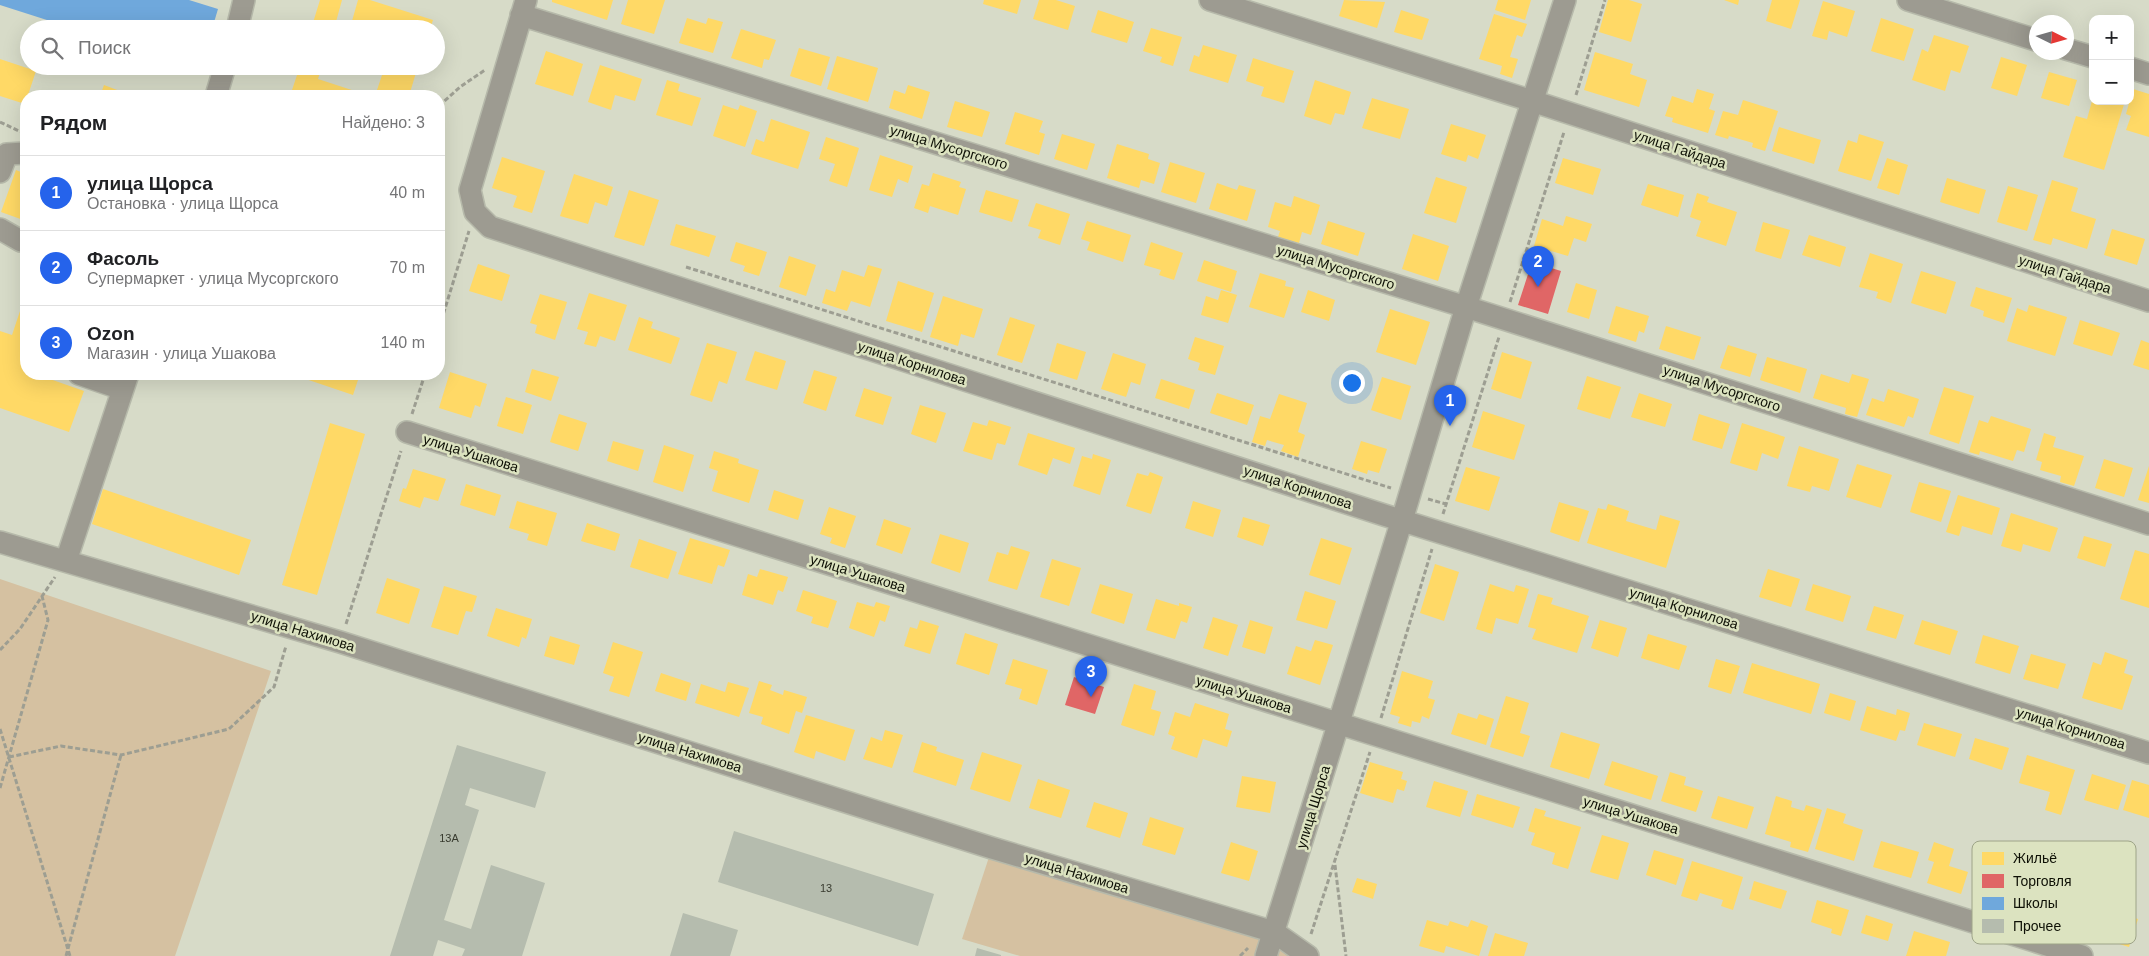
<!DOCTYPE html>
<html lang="ru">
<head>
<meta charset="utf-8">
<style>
	body { margin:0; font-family:Helvetica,sans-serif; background:#f2f2f2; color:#202124 }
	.controls { position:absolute; right:15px; top:15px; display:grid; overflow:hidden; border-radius:10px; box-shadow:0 5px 20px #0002 }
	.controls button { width:45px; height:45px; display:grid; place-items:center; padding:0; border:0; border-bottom:1px solid #e0e0e0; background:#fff; color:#202124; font:25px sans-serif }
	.compass { position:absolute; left:2029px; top:15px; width:45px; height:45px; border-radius:50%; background:#fff; box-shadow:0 5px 20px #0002; rotate:95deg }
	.you { position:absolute; left:1351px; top:382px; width:18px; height:18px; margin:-12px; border:4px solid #fff; border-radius:50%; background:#1a73e8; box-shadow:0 0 0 8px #1a73e833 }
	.badge { display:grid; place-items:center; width:32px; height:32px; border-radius:50%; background:#2563eb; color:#fff; font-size:16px; font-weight:700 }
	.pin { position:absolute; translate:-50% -41px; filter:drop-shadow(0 1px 2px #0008) }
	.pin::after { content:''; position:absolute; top:26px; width:18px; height:15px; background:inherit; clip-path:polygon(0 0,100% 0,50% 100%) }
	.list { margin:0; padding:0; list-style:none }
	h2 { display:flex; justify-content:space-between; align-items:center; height:65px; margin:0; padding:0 20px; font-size:21px }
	h2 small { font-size:16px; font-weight:400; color:#757577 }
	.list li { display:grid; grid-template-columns:32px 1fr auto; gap:15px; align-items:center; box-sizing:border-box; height:75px; padding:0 20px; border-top:1px solid #e0e0e0 }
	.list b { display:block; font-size:19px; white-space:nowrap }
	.list p { margin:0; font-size:16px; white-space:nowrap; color:#757577 }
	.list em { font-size:16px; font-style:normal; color:#757577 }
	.icon { flex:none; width:28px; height:28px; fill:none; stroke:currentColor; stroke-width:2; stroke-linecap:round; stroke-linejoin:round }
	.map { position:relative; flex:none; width:2149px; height:956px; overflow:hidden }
	.search { position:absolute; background:#fff; box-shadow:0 5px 20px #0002; left:20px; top:20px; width:425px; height:55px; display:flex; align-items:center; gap:12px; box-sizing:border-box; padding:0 18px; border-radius:28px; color:#757577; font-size:19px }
	.panel { position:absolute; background:#fff; box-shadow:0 5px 20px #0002; left:20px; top:90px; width:425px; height:290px; border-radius:20px }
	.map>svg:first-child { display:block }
	.green { fill:#d5c1a1 }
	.homes { fill:#ffd966 }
	.shops { fill:#e06666 }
	.schools { fill:#6fa8dc }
	.building { fill:#b5bcae }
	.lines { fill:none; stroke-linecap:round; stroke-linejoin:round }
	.minor-casing { stroke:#b6b9aa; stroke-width:24 }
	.path { stroke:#9d9e92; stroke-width:3; stroke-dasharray:5 2.5; stroke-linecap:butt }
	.minor { stroke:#9d9b91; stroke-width:21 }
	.labels { text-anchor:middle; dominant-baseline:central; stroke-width:5; stroke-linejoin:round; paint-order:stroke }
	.number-label { font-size:11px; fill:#383b2f }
	.street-label { font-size:14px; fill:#0e1005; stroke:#dce3c0 }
	.key { fill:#dce3c0; stroke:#9ea488; stroke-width:1 }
	.key-label { font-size:14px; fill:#0e1005 }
</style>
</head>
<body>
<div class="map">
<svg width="2149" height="956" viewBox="0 0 2149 956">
	<rect width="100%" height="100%" fill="#d7dbc8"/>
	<path class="green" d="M0,579L271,671L175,956H0Z
		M992,848L1274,932L1308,956H1020L962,939Z"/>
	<path class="homes" d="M320,0H342L334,29H311Z
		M358,0H370L433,20L430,29H378L352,21Z
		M552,0H613L607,20L552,2Z
		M628,0H665L654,34L621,24Z
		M984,0H1021L1017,14L983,4Z
		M1039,0H1056L1075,6L1068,30L1033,19Z
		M1344,0L1385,2L1377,28L1339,16Z
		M1498,0H1531L1525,20L1495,10Z
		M1608,0H1629L1642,4L1631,42L1599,32Z
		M1724,0H1739L1738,5Z
		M1772,0H1800L1791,29L1766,21Z
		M1823,1L1855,11L1847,37L1829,31L1827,40L1812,36Z
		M1098,10L1134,22L1127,43L1091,32Z
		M1401,10L1429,19L1422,40L1394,32Z
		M1494,14L1527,24L1522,37L1517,35L1510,57L1518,59L1512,78L1500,74L1502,66L1479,59Z
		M687,18L706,24L708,18L723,22L713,53L679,43Z
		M1881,18L1914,29L1904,61L1871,51Z
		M1151,28L1182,37L1173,66L1160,62L1162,57L1143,51Z
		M741,29L776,40L769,60L764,59L762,68L731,58Z
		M1934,35L1969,46L1960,73L1951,70L1945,91L1912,80L1922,49L1928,52Z
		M1203,45L1237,55L1228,83L1189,71L1194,55L1199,57Z
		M799,48L830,57L821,86L790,76Z
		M546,51L583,64L573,96L535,84Z
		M1595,52L1633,64L1630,74L1647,80L1639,107L1584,90Z
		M837,56L878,68L868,102L827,89Z
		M2001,57L2027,65L2017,96L1991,88Z
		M1253,58L1294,71L1284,103L1261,96L1264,87L1246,81Z
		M0,59L36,71L25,104L0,96Z
		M600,65L642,79L635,101L615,95L611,110L588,102Z
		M300,66H322L318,79L370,96H290Z
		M385,66H418L409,96H375Z
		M2049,72L2077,80L2069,106L2041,98Z
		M667,80L680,84L678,91L701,98L692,126L656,115Z
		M1315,80L1351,92L1344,115L1335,113L1331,125L1304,116Z
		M104,85L133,96H100Z
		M908,85L930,92L922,119L889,108L894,90L905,94Z
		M1697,89L1714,94L1709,109L1715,111L1708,133L1672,122L1673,118L1665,116L1672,96L1693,103Z
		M2133,89L2149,94V137L2126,130L2131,116L2126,114Z
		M1372,98L1409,109L1400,139L1362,128Z
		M1743,100L1778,111L1765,151L1752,147L1753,143L1729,136L1728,139L1715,135L1723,111L1738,115Z
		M955,101L990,112L982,137L947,127Z
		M2092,101H2125L2104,170L2063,157L2076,116L2087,119Z
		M723,105L738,110L740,105L757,111L745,147L713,136Z
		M1015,112L1043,121L1039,132L1045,134L1039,155L1005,144Z
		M771,119L810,132L798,169L751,154L756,139L764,142Z
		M1451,124L1486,135L1478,159L1468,155L1466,162L1441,154Z
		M1779,127L1821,140L1814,164L1772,151Z
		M1062,134L1095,144L1087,170L1054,159Z
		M1859,134L1884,142L1871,181L1838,171L1848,140L1857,143Z
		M826,137L859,148L847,187L829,181L835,164L819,159Z
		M1117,144L1149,154L1148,159L1160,163L1154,184L1141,180L1139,188L1107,178Z
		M880,155L913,166L908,183L898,179L892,197L869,190Z
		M502,157L545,171L532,213L513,207L517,196L492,188Z
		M1563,158L1601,169L1593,195L1555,183Z
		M1887,158L1908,165L1899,195L1877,188Z
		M1170,162L1205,173L1196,203L1161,192Z
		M16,170L26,174V221L1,212Z
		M933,173L961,182L959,187L966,189L958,215L930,206L928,213L914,208L922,184L929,186Z
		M574,174L613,187L607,206L595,202L588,224L560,216Z
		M1436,177L1467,187L1456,223L1424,213Z
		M1947,178L1986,190L1979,214L1940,202Z
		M2052,180L2078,188L2071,211L2096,219L2087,249L2053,238L2051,245L2033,240Z
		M1217,183L1237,190L1239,185L1256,190L1247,221L1209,209Z
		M1648,184L1684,195L1678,217L1641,205Z
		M2008,186L2038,195L2027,231L1997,222Z
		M629,190L659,200L644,246L614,237Z
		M986,190L1019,200L1012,222L979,212Z
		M1697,193L1709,197L1707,202L1737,212L1726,246L1696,236L1701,221L1690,217Z
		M1294,196L1320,205L1311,235L1302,232L1299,243L1278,237L1280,231L1268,227L1275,202L1291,207Z
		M1036,203L1070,214L1060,245L1038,238L1041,230L1028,226Z
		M1566,216L1592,224L1586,242L1574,238L1568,256L1534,246L1542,219L1563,226Z
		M1087,221L1131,235L1123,262L1087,250L1090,242L1081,239Z
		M1328,221L1365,233L1358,256L1321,244Z
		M1763,222L1790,230L1781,259L1755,251Z
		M676,224L716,236L709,257L670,245Z
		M2112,229L2145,239L2137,265L2104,255Z
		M1413,234L1449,246L1438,281L1402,269Z
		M1809,235L1846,247L1840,267L1802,255Z
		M736,242L767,252L759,276L743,271L745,266L730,261Z
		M1151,242L1183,253L1174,280L1159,275L1161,270L1144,265Z
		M1870,253L1903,264L1891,303L1876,298L1878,292L1859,287Z
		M789,256L816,265L806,296L779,287Z
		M1204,260L1237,271L1231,292L1197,281Z
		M478,264L510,275L502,301L469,291Z
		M868,265L882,269L870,307L851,301L847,311L822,303L826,289L835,292L842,270L864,277Z
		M1921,271L1956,282L1946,314L1911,303Z
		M1260,273L1286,281L1285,286L1294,288L1284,318L1249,307Z
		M898,281L934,293L922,332L886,321Z
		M1576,283L1597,290L1589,319L1567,312Z
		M1976,287L2012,298L2004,323L1983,316L1984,311L1970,306Z
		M1221,290L1237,295L1228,323L1201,315L1206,296L1218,300Z
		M1308,290L1335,300L1329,321L1301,312Z
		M26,293V374H48L47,378L84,391L69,432L0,408V331L12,335Z
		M589,293L627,305L615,341L600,336L596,347L584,344L588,332L577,329Z
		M540,294L567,302L555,340L535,333L537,325L530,323Z
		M943,296L983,309L974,338L961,334L958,346L930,337Z
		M2029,305L2067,317L2055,356L2007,341L2017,308L2027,312Z
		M1616,306L1649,316L1644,333L1639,331L1636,342L1608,333Z
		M1390,309L1430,322L1416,365L1376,352Z
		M639,317L653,322L651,328L680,338L671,364L628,350Z
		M1010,317L1035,325L1022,363L997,355Z
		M2080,320L2120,333L2112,356L2073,344Z
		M1666,326L1701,337L1694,360L1659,349Z
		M1195,337L1224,346L1215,375L1198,370L1200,363L1188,359Z
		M2141,340L2149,343V370L2133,365Z
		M707,343L737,352L727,384L719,381L712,402L690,395Z
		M1057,343L1086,352L1077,380L1049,371Z
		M1728,345L1757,354L1750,377L1720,368Z
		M755,351L786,361L777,390L745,380Z
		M1502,352L1532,362L1521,399L1491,389Z
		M1113,353L1146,364L1140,385L1131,382L1126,397L1101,389Z
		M1767,357L1807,369L1800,393L1760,380Z
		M532,369L559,377L551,401L525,392Z
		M814,370L837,377L826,411L803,403Z
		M450,372L487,384L480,407L475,405L471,418L439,408Z
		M291,374H360L353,395Z
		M1821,374L1849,383L1852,374L1869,379L1857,417L1845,414L1846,408L1813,398Z
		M1587,376L1621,387L1610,419L1577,409Z
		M1382,377L1411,386L1401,420L1371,410Z
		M1161,379L1195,390L1189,409L1155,398Z
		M1944,387L1974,396L1959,444L1929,434Z
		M864,388L892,397L883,425L855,416Z
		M1888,389L1919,399L1913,418L1908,416L1904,427L1866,415L1872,398L1884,402Z
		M1217,393L1254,405L1247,425L1210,413Z
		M1639,393L1672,404L1665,427L1631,417Z
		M1279,394L1307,403L1298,432L1305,435L1298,457L1281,451L1284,445L1267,440L1265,446L1252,442L1260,416L1270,419Z
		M506,397L532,405L523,434L497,426Z
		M920,405L946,413L936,443L911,434Z
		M1483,411L1525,425L1514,460L1472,447Z
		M559,414L587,423L578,451L550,442Z
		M1699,414L1730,424L1722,449L1692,440Z
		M1991,416L2031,429L2024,452L2017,450L2013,461L1980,451L1979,455L1969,452L1979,420L1988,423Z
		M989,420L1011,427L1005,445L997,443L992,460L963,451L973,422L987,426Z
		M330,423L365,434L317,595L282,585Z
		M1742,423L1785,437L1778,459L1762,453L1757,471L1730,463Z
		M1028,433L1075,448L1070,464L1053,458L1047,475L1018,465Z
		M2044,433L2056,437L2053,447L2084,456L2074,486L2060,482L2061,476L2040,470L2042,462L2036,460Z
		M613,441L644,450L638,471L607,461Z
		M1361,441L1387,449L1379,473L1368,470L1367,474L1352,469Z
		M664,445L694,455L683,492L653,482Z
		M1799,446L1839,459L1829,491L1812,486L1810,492L1787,486Z
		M714,451L739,459L738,463L759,470L749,503L712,491L718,471L709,468Z
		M1093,454L1111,460L1100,495L1073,486L1082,456L1092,459Z
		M2104,459L2133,468L2124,497L2095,488Z
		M1857,464L1892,475L1881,508L1846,497Z
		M2149,466V503L2138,500Z
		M1466,467L1500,477L1489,511L1455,501Z
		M413,469L446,479L438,501L424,497L420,508L399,501L403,488L406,489Z
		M1150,472L1163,477L1151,514L1126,506L1137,473L1148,476Z
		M1919,482L1951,491L1941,522L1910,512Z
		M466,484L501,495L495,516L460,505Z
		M103,489L251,540L239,575L92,524Z
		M774,490L804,500L798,520L768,510Z
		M1958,495L2000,508L1992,535L1962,526L1959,536L1946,532Z
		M517,501L557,513L547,546L527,540L529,534L509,528Z
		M1193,501L1221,510L1213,537L1185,528Z
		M1559,502L1589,511L1579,542L1550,532Z
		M1608,504L1629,511L1626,521L1656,530L1660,515L1680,521L1666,568L1587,543L1598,508L1606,510Z
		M829,507L856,516L845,548L830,543L832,538L820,534Z
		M2011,513L2058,528L2050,552L2023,544L2021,552L2001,546Z
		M1243,517L1270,525L1263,546L1237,537Z
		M884,519L911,528L902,554L876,545Z
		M587,523L620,534L615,551L581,541Z
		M940,534L969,543L960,573L931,563Z
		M2084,536L2112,544L2105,567L2077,558Z
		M690,538L730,550L724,567L718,565L712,584L678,574Z
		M1321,538L1352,548L1340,585L1309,575Z
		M639,539L677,552L668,579L630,567Z
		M1011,546L1030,552L1017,590L988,581L997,552L1008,555Z
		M2135,550L2149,554V608L2120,599Z
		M1052,559L1081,568L1069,606L1040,597Z
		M1435,564L1459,572L1444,621L1420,613Z
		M760,569L788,577L783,592L778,590L773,605L742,595L748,574L757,577Z
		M1768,569L1800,579L1791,607L1759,597Z
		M387,578L420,589L409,624L376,613Z
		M1100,584L1133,594L1124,624L1091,613Z
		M1490,584L1514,592L1516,585L1529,589L1518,624L1496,618L1492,634L1476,629Z
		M1813,584L1851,596L1843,622L1805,610Z
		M444,586L477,596L472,612L466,611L458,635L431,627Z
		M803,590L837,601L828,628L811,623L813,617L796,611Z
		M1305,591L1336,601L1327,629L1296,620Z
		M1538,594L1553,598L1551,604L1589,616L1577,653L1532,639L1536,629L1528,627Z
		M1156,599L1179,606V603L1192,607L1187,623L1181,621L1175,639L1146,630Z
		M857,602L874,607L876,602L890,606L885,622L880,620L874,637L849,628Z
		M1874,606L1904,615L1896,639L1866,630Z
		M496,608L532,619L526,639L522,637L519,647L487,636Z
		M1213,617L1238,625L1228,656L1203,648Z
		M920,620L939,626L930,654L904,646L910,627L917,629Z
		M1250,620L1273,627L1265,654L1242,647Z
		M1600,620L1627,628L1618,657L1591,648Z
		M1922,620L1958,631L1950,655L1914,644Z
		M965,633L998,644L989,675L956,664Z
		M1648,634L1687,646L1679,670L1641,658Z
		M1983,635L2019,646L2010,674L1975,663Z
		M550,636L580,645L574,665L544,656Z
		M1315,640L1333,645L1320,685L1287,674L1296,646L1311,651Z
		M613,642L643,652L629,697L609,691L614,677L603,673Z
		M2105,652L2128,660L2124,673L2133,676L2122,710L2082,698L2093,662L2101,665Z
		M2031,654L2066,664L2058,689L2023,679Z
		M1013,659L1048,670L1037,705L1019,699L1022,689L1005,684Z
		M1716,659L1740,666L1731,694L1708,687Z
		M1752,663L1820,684L1811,714L1743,693Z
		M1402,671L1433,681L1428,698L1435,700L1429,719L1422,716L1420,723L1412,721L1411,727L1398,723L1400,717L1390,714Z
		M661,673L691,683L686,701L655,691Z
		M759,681L772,685L770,690L783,695L784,690L807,697L802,713L796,711L789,734L761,724L763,717L749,713Z
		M728,682L749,688L739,717L695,703L701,684L725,692Z
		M1134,684L1156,691L1151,709L1161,712L1154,736L1121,725Z
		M1830,693L1856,701L1850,721L1824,713Z
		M1506,696L1529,703L1520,733L1530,736L1523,757L1490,747Z
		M1195,703L1229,714L1225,729L1232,731L1227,747L1203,739L1197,758L1171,749L1175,737L1168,734L1175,712L1190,717Z
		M1867,706L1896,715L1897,709L1910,713L1905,731L1900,730L1896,741L1860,730Z
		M1458,713L1477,719L1479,714L1494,719L1486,745L1451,734Z
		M806,715L855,730L845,761L816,751L814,759L794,752Z
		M1924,723L1962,734L1955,757L1917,745Z
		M885,730L903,735L892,768L863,759L871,737L882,741Z
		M1561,732L1600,744L1589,779L1550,767Z
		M1975,738L2009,748L2002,770L1969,759Z
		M922,742L937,747L936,751L964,760L956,786L913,772Z
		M982,752L1022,765L1010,802L970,789Z
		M2027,755L2075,770L2061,815L2045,810L2050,792L2019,783Z
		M1612,761L1658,776L1651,800L1604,785Z
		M1370,762L1403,772L1401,779L1407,781L1404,791L1397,789L1393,803L1360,793Z
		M1670,772L1686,777L1684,785L1703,791L1696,812L1661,801Z
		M2092,774L2126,785L2118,810L2084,800Z
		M1242,776L1276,782L1270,813L1236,807Z
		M1038,779L1070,790L1061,818L1029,808Z
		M2132,780L2149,785V818L2123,810Z
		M1434,781L1468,791L1460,817L1426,807Z
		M1477,794L1520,807L1513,828L1471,815Z
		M1718,796L1754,807L1747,829L1711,818Z
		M1776,796L1792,801L1791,807L1804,811L1806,805L1822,810L1808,852L1790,847L1791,842L1765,834Z
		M1094,802L1128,813L1120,838L1086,827Z
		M1535,808L1546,811L1544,816L1581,827L1568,869L1552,864L1555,853L1531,845L1535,833L1528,831Z
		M1827,808L1846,814L1843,823L1863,830L1854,861L1815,849Z
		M1150,817L1184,828L1175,855L1142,845Z
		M1602,835L1629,843L1618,880L1590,872Z
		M1881,841L1919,852L1911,878L1873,867Z
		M1231,842L1258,851L1249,881L1221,873Z
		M1934,842L1954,849L1949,866L1968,872L1961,894L1927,883L1934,862L1928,860Z
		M1654,850L1684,859L1676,885L1646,875Z
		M1692,861L1743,877L1733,910L1721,906L1723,900L1700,893L1697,901L1681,896Z
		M1357,878L1377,884L1373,899L1352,892Z
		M1754,881L1787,891L1781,909L1749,899Z
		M1817,900L1849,910L1841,936L1831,933L1832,929L1811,922Z
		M2097,914L2122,922L2124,915L2138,919L2129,947L2090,935Z
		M1866,915L1893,924L1888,941L1861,933Z
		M1427,920L1448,926L1450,921L1468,927L1471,920L1488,926L1479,956L1446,946L1444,953L1419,946Z
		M1914,931L1950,942L1946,956H1906Z
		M1495,933L1528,943L1524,956H1488Z"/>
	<path class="shops" d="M1532,262L1561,271L1548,314L1518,305Z
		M1074,677L1104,687L1095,714L1065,705Z"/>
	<path class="schools" d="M0,0H189L218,9L212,29H75L0,5Z"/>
	<path class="building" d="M457,745L546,772L535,808L470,788L465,805L479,810L444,920L471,929L491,865L545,883L522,956H462L465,949L438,940L433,956H390Z
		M734,831L934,894L918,946L718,882Z
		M683,913L738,930L730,956H670Z
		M977,948L1001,955V956H975Z"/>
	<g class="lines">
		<defs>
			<path id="minor" d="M526,0L470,190L475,212L490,227L1384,515L2149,753
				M1210,0L1532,101L2149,301
				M1908,0L2036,40
				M521,15L1466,307L2149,524
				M237,29L244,0
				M2066,49L2093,57
				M2130,68L2149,74
				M216,96L225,66
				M0,172L7,154L26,153
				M0,229L21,241
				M79,374L122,389
				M407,432L2082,956
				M0,542L340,642L992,848L1274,932L1308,956
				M66,561L128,374
				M1266,956L1402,520L1466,307L1565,0"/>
		</defs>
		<use href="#minor" class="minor-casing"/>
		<path class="path" d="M1576,95L1605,0
			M439,106L460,87L485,70
			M0,122L21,132
			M686,267L1391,488
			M1510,302L1564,132
			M439,328L469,231
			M412,414L425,374
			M1428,499L1446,504
			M1443,514L1499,337
			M346,624L401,451
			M0,650L20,629L55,577
			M1381,718L1432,549
			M0,729L70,956
			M9,757L61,746L121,755L229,729L274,687L286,646
			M0,788L48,620L42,596
			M1335,865L1346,956
			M1311,934L1370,752
			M66,956L121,755
			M1240,956L1248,948"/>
		<use href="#minor" class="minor"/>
	</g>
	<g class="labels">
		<g class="number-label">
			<text x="449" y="838">13А</text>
			<text x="826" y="888">13</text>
		</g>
		<g class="street-label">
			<text transform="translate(949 147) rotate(17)">улица Мусоргского</text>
			<text transform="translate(1680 149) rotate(18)">улица Гайдара</text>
			<text transform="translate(1336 267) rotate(17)">улица Мусоргского</text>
			<text transform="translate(2065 274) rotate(18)">улица Гайдара</text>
			<text transform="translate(912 363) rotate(18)">улица Корнилова</text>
			<text transform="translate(1722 388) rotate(18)">улица Мусоргского</text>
			<text transform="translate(471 453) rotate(17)">улица Ушакова</text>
			<text transform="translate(1298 487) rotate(18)">улица Корнилова</text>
			<text transform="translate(858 573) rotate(17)">улица Ушакова</text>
			<text transform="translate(1684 608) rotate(17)">улица Корнилова</text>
			<text transform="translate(303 631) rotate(17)">улица Нахимова</text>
			<text transform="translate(1244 694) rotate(17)">улица Ушакова</text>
			<text transform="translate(2071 728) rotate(17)">улица Корнилова</text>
			<text transform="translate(690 752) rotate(17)">улица Нахимова</text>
			<text transform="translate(1313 807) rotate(-73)">улица Щорса</text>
			<text transform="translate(1631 815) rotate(17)">улица Ушакова</text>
			<text transform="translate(1077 873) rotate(17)">улица Нахимова</text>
		</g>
	</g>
	<rect x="1972" y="841" width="164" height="103" rx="8" class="key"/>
	<rect x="1982" y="852" width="22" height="13" fill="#ffd966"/>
	<rect x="1982" y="874" width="22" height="14" fill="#e06666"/>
	<rect x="1982" y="897" width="22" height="13" fill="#6fa8dc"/>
	<rect x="1982" y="919" width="22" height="14" fill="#b5bcae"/>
	<g class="key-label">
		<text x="2013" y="863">Жильё</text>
		<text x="2013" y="886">Торговля</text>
		<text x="2013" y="908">Школы</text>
		<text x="2013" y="931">Прочее</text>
	</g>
</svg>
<div class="controls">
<button>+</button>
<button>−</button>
</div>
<svg class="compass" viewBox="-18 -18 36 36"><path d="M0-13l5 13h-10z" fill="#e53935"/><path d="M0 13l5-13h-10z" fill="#757577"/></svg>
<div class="you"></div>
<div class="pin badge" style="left:1450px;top:426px">1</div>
<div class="pin badge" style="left:1538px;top:287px">2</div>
<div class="pin badge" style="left:1091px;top:697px">3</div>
<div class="search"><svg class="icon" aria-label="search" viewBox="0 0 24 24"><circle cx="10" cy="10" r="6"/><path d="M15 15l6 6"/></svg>Поиск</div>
<section class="panel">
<h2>Рядом<small>Найдено: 3</small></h2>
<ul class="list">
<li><span class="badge">1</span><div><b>улица Щорса</b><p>Остановка · улица Щорса</p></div><em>40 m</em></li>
<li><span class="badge">2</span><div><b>Фасоль</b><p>Супермаркет · улица Мусоргского</p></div><em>70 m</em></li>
<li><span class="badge">3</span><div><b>Ozon</b><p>Магазин · улица Ушакова</p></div><em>140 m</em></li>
</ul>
</section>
</div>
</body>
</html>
